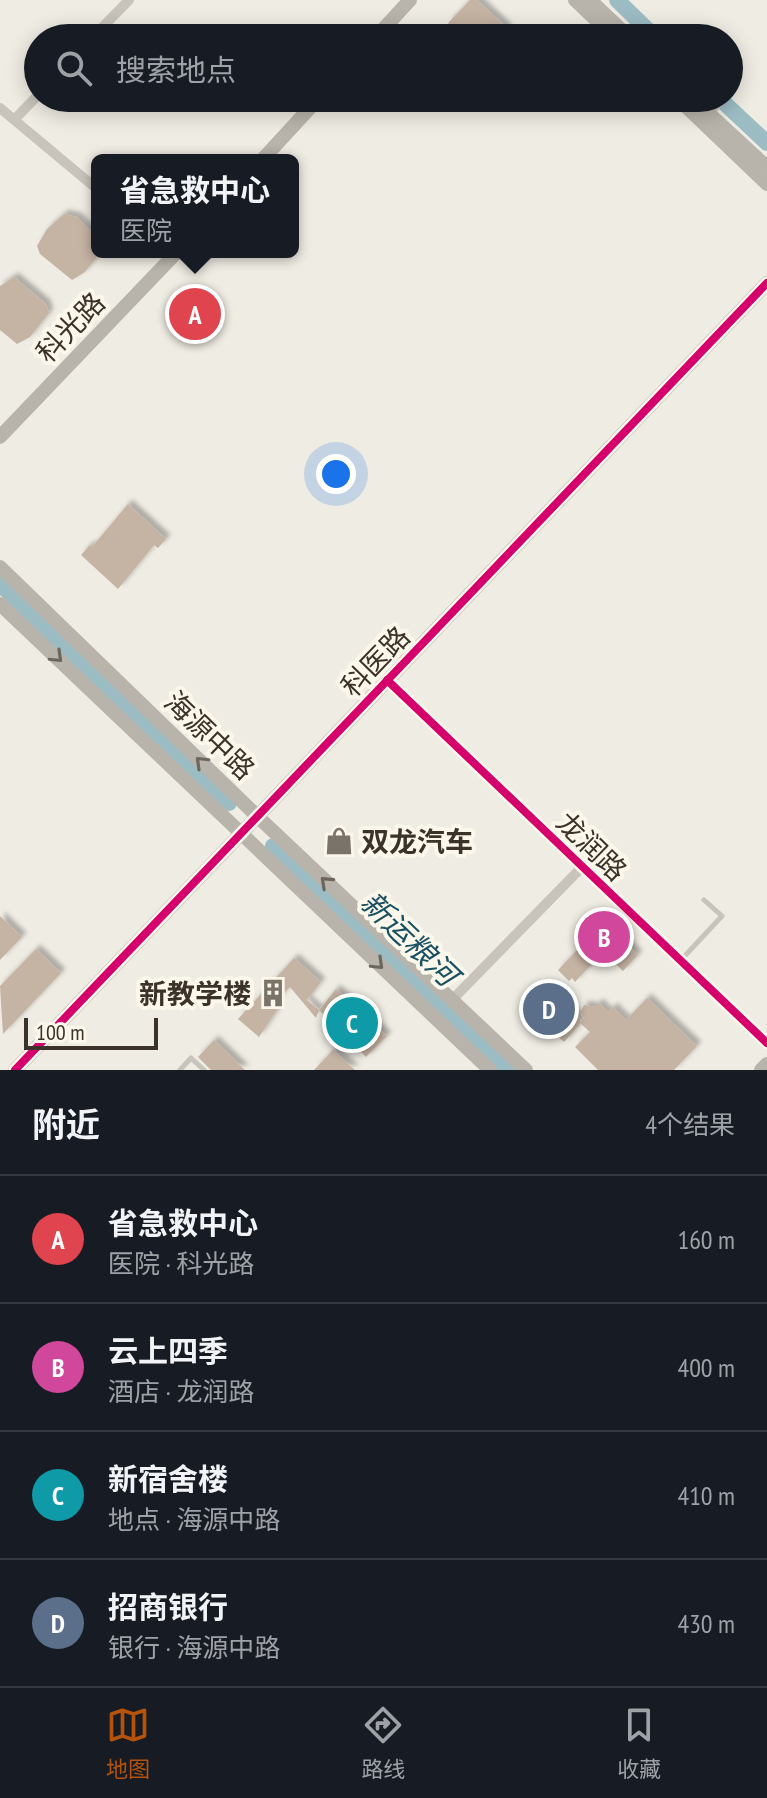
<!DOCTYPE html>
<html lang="zh">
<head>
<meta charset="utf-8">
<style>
	body { margin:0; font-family:"PT Sans Narrow","Noto Sans SC",sans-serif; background:#242831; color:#f1f3f6 }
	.scale { position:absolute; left:24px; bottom:20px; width:134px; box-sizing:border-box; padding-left:8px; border:4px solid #3b3229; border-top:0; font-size:22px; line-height:28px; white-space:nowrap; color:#3b3229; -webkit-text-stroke:6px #fcf7eb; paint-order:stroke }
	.you { position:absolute; left:336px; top:474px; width:28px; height:28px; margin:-20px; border:6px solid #fff; border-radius:50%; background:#1a73e8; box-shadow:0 0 0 12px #1a73e833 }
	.badge { display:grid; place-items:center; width:52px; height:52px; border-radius:50%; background:#b45309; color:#fff; font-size:26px; font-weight:700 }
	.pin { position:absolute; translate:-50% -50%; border:4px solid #fff; box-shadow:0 2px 8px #0006 }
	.popup { position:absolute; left:91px; top:154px; width:208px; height:104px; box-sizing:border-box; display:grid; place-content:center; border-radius:12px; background:#171b24; filter:drop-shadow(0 2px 6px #0005); font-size:26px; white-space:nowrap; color:#9ea1a6 }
	.popup b { font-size:30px; color:#f1f3f6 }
	.popup::after { content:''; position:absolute; left:50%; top:100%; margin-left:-16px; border:16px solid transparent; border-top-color:#171b24 }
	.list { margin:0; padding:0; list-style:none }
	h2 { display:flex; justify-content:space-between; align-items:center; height:104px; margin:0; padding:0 32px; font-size:34px }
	h2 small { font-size:26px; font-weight:400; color:#9ea1a6 }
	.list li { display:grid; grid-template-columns:52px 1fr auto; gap:24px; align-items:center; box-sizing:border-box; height:128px; padding:0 32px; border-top:2px solid #363941 }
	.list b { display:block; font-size:30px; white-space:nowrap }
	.list p { margin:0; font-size:26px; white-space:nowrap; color:#9ea1a6 }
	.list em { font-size:26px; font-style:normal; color:#9ea1a6 }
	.icon { flex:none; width:44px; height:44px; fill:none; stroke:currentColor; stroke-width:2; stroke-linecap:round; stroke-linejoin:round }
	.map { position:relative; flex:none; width:767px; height:1070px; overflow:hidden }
	.search { position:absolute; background:#171b24; box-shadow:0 4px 20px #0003; left:24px; right:24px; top:24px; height:88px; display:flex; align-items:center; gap:20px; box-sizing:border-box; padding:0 28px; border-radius:44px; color:#9ea1a6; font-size:30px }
	.sheet { height:616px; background:#171b24 }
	nav { display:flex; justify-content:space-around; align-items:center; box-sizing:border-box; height:112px; border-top:2px solid #363941; background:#171b24; font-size:22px; color:#9ea1a6 }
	nav a { display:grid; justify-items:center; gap:4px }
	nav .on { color:#b45309 }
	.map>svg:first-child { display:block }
	.water { fill:#9cbcc4 }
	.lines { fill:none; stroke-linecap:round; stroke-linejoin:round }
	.river { stroke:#9cbcc4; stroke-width:16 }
	.building { fill:#c5b3a3; filter:url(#shadow) }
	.lane { stroke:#c9c4bb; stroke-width:5 }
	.street { stroke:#c9c4bb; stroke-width:10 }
	.secondary { stroke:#b9b4ab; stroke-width:14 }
	.cycleway-casing { stroke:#fcf7eb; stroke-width:13 }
	.cycleway { stroke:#d6006c; stroke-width:8 }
	.oneway { stroke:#6d665d }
	.labels { text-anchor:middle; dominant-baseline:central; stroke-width:8; stroke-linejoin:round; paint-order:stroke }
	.street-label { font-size:28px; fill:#3b3229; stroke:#fcf7eb }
	.poi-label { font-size:28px; font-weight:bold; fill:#3b3229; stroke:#fcf7eb; text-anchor:start }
	.water-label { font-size:30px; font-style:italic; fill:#195062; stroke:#fcf7eb }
</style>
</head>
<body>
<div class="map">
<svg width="767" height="1070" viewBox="0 0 767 1070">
	<defs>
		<filter id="shadow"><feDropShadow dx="4.5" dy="-4.5" stdDeviation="2" flood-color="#0004"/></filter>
	</defs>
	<rect width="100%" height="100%" fill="#efece3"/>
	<path class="water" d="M635,14L663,38H650L629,21Z
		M733,103L767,135V149L726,110Z"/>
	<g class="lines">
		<path class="river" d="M617,0L656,38
			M719,98L767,143
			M0,584L229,803
			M273,846L508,1070"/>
	</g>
	<path class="building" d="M470,0H477L508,29L501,35L504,38H447L444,35L452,27L448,23Z
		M64,214L77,217L97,237V252H101L85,272L72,280L40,254L37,246L47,229Z
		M14,277L46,304L49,313L30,337L17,344L0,330V286Z
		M128,504L166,539L158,548L154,545L118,589L81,555L90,545L92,547Z
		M0,916L22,937L0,960Z
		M604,922L638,955L623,971L603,952L575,982L572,978L569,981L558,970Z
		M36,949L61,973L3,1034L0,986Z
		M294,958L321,982L307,1000L319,1010L316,1018L290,987L272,1005L277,1010L259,1037L238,1019Z
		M336,989L387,1036L366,1057L319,1010Z
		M547,993L566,1010L550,1027L532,1011Z
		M647,998L697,1046L674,1070H598L575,1047L590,1032L580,1023L584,1018L580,1013L584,1005L595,1007L599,1003L608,1012L613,1007L626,1020Z
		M573,1011L581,1019L580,1024L564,1042L553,1032Z
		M214,1040L245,1070H211L198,1057Z
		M333,1050L355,1070H314Z"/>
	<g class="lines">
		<path class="lane" d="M729,96L731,94
			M712,113L726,98
			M681,960L722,916L704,900
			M180,1070L191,1058L204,1070"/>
		<path class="street" d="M92,38L129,0
			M0,108L97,189
			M16,118L38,95
			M387,680L767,1043
			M452,1000L582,867"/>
		<path class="secondary" d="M575,0L615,38
			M590,0L630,38
			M375,38L410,0
			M677,98L767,184
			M692,98L767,167
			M262,160L319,98
			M0,437L177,252
			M0,567L257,816L526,1070
			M0,604L490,1070
			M15,1070L767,283
			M761,1070L767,1064"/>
		<defs>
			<path id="cycleway" d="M387,680L767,1043
				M15,1070L767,283"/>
		</defs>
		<use href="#cycleway" class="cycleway-casing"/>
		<use href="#cycleway" class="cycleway"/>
	</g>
	<defs><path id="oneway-chevron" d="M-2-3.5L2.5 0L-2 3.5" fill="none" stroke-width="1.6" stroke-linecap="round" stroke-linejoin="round" transform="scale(2)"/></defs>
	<g class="oneway">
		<use href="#oneway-chevron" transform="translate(57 657) rotate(44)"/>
		<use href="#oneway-chevron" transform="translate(201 762) rotate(-136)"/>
		<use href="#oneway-chevron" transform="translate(326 882) rotate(-137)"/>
		<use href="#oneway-chevron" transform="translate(378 964) rotate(44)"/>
	</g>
	<defs>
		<symbol id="shop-bare" viewBox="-9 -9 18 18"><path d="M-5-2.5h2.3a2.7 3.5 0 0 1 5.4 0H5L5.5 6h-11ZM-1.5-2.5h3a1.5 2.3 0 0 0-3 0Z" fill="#7a736a" stroke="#fcf7eb" stroke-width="2.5" paint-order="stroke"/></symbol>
		<symbol id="building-bare" viewBox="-9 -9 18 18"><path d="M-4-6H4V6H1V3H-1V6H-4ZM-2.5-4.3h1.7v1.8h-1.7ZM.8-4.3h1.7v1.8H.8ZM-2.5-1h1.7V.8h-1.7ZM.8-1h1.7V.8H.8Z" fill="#7a736a" stroke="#fcf7eb" stroke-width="2.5" paint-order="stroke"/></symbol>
	</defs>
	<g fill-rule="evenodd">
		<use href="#shop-bare" x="319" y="821" width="40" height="40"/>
		<use href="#building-bare" x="253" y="973" width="40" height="40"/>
	</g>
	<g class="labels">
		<g class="street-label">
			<text transform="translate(70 327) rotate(-46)">科光路</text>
			<text transform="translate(375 661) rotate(-46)">科医路</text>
			<text transform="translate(210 735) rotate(44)">海源中路</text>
			<text transform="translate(592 846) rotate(44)">龙润路</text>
		</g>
		<g class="poi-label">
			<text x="361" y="841">双龙汽车</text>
			<text x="251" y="993" text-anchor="end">新教学楼</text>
		</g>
		<g class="water-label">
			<text transform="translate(410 938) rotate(44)">新运粮河</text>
		</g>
	</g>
</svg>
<div class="scale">100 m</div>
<div class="you"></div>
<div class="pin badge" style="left:195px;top:314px;background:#e0444e">A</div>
<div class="popup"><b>省急救中心</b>医院</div>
<div class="pin badge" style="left:604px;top:937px;background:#d1479c">B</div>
<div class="pin badge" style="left:352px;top:1023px;background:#0f9aa8">C</div>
<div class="pin badge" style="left:549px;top:1009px;background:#5c6f8a">D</div>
<div class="search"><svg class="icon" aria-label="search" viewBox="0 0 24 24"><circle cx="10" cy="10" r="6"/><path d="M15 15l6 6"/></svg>搜索地点</div>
</div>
<section class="sheet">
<h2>附近<small>4个结果</small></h2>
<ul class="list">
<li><span class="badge" style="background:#e0444e">A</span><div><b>省急救中心</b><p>医院 · 科光路</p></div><em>160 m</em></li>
<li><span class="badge" style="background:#d1479c">B</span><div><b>云上四季</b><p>酒店 · 龙润路</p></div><em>400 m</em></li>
<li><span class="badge" style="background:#0f9aa8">C</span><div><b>新宿舍楼</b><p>地点 · 海源中路</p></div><em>410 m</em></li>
<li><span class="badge" style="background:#5c6f8a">D</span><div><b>招商银行</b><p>银行 · 海源中路</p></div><em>430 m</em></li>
</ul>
</section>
<nav>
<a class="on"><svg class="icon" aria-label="map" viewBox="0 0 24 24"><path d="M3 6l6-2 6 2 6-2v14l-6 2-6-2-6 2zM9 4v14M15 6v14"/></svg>地图</a>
<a><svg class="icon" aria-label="directions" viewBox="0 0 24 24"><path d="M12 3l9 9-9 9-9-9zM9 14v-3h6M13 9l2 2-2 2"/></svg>路线</a>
<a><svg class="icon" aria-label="saved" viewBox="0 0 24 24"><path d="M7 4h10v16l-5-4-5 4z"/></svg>收藏</a>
</nav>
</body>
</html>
